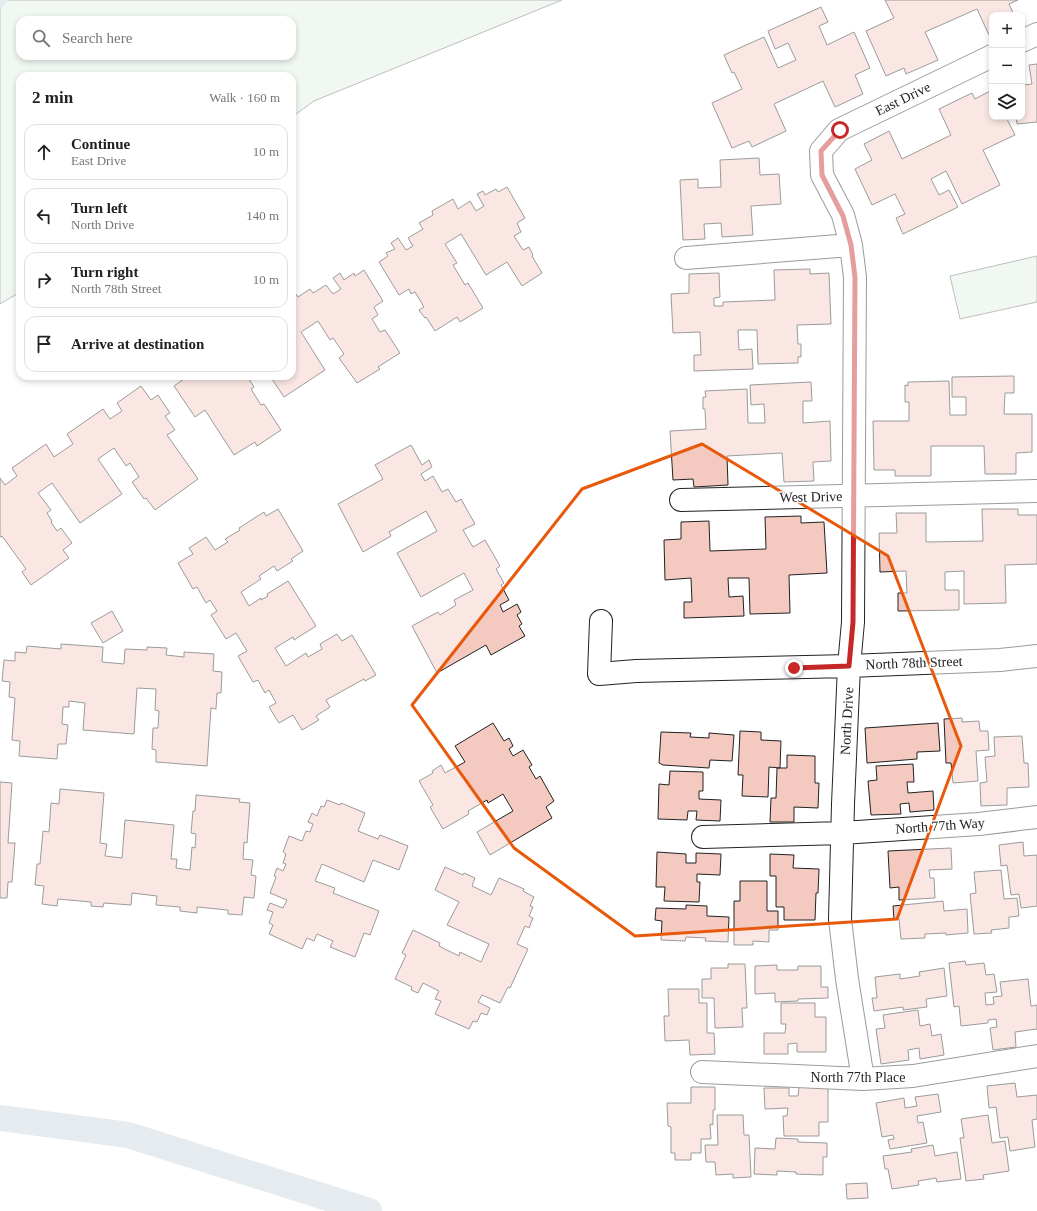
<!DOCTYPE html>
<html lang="en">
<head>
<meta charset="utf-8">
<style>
	body { margin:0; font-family:Georgia,serif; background:#f6f6f6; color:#222 }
	.controls { position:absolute; right:12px; top:12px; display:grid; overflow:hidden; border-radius:8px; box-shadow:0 2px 6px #0003 }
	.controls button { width:36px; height:36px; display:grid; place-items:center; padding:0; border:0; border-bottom:1px solid #e0e0e0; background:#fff; color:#222; font:20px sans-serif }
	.stop { position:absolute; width:12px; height:12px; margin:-9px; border:3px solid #c62828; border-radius:50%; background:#fff }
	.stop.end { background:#c62828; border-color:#fff; box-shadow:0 1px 4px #0008 }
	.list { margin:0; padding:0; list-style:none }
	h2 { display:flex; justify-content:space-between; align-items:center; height:52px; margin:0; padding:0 16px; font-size:17px }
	h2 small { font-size:13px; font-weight:400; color:#767676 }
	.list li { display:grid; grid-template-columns:26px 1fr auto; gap:12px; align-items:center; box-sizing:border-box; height:56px; margin:0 8px 8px; padding:0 8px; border:1px solid #e0e0e0; border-radius:12px }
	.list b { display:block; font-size:15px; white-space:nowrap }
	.list p { margin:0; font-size:13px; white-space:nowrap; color:#767676 }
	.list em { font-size:13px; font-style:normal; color:#767676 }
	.icon { flex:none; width:22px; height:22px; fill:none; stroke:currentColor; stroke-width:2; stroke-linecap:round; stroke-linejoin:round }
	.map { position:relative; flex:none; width:1037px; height:1211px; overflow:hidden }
	.search { position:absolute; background:#fff; box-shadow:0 2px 6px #0003; left:16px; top:16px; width:280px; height:44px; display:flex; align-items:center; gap:10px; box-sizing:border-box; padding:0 14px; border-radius:12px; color:#767676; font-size:15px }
	.panel { position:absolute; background:#fff; box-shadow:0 2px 6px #0003; left:16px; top:72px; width:280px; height:308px; border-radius:12px }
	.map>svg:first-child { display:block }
	.green { fill:#e0efe3; stroke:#6f6f6f; fill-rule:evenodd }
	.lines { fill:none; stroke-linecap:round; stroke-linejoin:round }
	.stream { stroke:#c7d3dd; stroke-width:8 }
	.canal { stroke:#c7d3dd; stroke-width:26 }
	.building { fill:#f3c9c0; stroke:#222 }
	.minor-casing { stroke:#222; stroke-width:24 }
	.minor { stroke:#fff; stroke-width:22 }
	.route { stroke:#c62828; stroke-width:5 }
	.marked { fill:none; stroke:#e8590c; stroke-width:3; stroke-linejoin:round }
	.labels { text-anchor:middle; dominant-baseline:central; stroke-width:3; stroke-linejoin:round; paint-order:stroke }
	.street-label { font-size:14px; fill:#222; stroke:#fff }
</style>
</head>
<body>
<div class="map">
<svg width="1037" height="1211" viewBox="0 0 1037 1211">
	<rect width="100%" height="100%" fill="#fff"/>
	<path class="green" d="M0,0H562L314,101L292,117V76H20V292L0,304ZM20,20H292V56H20Z
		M1037,256V302L960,319L950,276Z"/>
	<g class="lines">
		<path class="stream" d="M0,4L4,0"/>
		<path class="canal" d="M0,1118L128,1135L369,1211"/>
	</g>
	<path class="building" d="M885,0H1018L1009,4L1014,15H992V33L989,35L977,9L925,32L938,60L906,74L904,68L886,76L866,31L894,18Z
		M821,7L828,22L819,26L827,45L854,32L870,68L855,75L863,94L835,107L823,81L774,104L786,131L752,147L749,141L732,148L712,103L742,89L734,72L732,73L724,55L764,37L778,68L796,60L788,43L775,49L768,31Z
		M1037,64V122L1017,124L1016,117H1022V85L1032,84L1029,65Z
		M992,90V117H1006L1015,135L983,150L1000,185L962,204L946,171L931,179L939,195L949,190L958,207L903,234L896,218L905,214L895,194L872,205L855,169L872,160L864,144L889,131L902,159L951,135L939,109L972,93L975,99Z
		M759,158L760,175L779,174L781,204L751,206L753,235L722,237L721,223L704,224L705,239L683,240L680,180L698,179V188L721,187L720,160Z
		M507,187L525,218L517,223L521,232L514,236L523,250L529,247L533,255L532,256L542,273L522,286L507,262L486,275L461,234L445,244L457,263L453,265L465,285L468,283L483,308L460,322L457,317L435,331L426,317L425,318L419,310L424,307L415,292L411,294L409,289L399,295L379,262L388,256L386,253L395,249L391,243L398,238L406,250L413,246L408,238L423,229L419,223L433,215L432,211L453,199L458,209L470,201L476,211L484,206L477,194L483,191L485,195L496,189L498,192Z
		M810,269V274L829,273L831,324L797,325L798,344H801V357H798V363L758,364L757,330H738L739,350L752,349L753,369L694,371V355H701L700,332L673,333L671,294L689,293V274L719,273L720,297L714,298V306H723V302L775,300L774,270Z
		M364,270L383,301L374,307L378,315L372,319L380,332L385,330L400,353L378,367L380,369L357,383L339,358L344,354L333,338L330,340L318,321L301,332L325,370L284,397L270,376H292V294L295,293L298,297L310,289L313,293L326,285L333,294L341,289L333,278L340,273L344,280L354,273L355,276Z
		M182,376H247L254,387L251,389L261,405L264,404L281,430L257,446L255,442L234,455L205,410L195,417L174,386L184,379Z
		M1014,376V393H1005L1004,414H1032V452L1016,453V474H985L984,446H931V476H895V470H874L873,421H909V402H905V385L908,386V382L949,381L950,415H966V397H952V377Z
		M811,382L812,401H803V423L830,421L831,461L813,462L814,481L784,482L782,453L727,456L728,485L694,487L693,479L673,480L670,431L706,429L705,409H703V397H706L705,391L747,389L748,423H765L764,404L751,405L750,385Z
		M141,386L151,400L158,395L170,413L165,416L175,430L167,435L198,479L155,510L146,498L144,499L132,482L139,477L130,463L126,466L114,448L98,459L122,494L80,523L52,483L38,493L51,510L47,513L52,521L51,522L57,531L61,528L72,543L63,550L69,558L31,585L22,572L26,569L2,536L0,537V478L5,485L17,476L12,468L46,444L54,457L73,444L67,434L103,409L110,419L122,411L117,403Z
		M411,445L422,465L429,460L432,467L421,474L425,481L433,476L442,492L448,489L456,502L461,499L475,524L463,530L473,547L485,540L500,566L496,569L504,583L501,585L509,600L500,605L503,612L517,604L521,612L517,615L522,624L519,626L525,636L491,655L486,645L437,673L412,626L438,612L440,615L456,605L454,600L473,590L464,573L421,597L397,553L437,531L426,511L389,532L391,536L363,552L338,504L383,479L375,465Z
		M278,509L303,551L291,559L293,561L277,571L274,566L259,576L261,579L241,592L249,606L261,598V600L268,596L267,594L288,581L316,626L294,640L293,637L275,648L286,666L306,653L308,657L322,649L320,644L337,634L342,641L352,635L376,675L365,681L364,679L326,700L330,707L316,716L319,720L302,730L293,715L279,723L269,707L276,703L269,690L265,693L258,680L253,682L238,656L247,651L236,633L226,639L211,615L217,611L210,600L206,603L197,587L193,589L178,563L193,554L189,548L206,537L215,550L228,542L225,539L240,530L239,528L264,512L266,516Z
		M982,509H1018V515H1037V564L1005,565L1006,603L964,604V571L945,572V590H959V610L898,611V593H907L906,571L880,572L879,533H897L896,513H926V542L983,541Z
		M801,516V523L824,522L827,573L789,575L790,613L750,614L749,578H728L729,597L743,596L744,616L684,618V602H692L691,578L665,580L664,540L681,539V522L709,521L710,551L766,549L765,517Z
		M112,611L123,631L103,643L91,623Z
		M61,644L103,647L102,662L124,664L125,649L147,650V647L167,648L166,655L184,657V652L214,654L213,671L222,672L221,693H217L216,709L211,708L207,766L156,762V750L152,749L153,728H158L159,711L155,710L156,689L137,688L134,734L83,730L85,703L69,701V707H63L62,724L68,725L66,744H58L57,759L19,756L20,741L12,740L15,698L9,697L10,682L2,681L4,660L15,661V652L26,653L27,646L61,649Z
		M962,718V722L979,721L980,731H988L989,750L976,751L978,781L953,783L951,763H946L944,719Z
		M493,723L504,741L509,738L513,746L509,749L513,756L523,750L532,765L529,767L536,779L540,776L554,801L546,807L552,818L490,855L477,832L513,811L503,794L488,803L487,800L468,811L469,814L443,829L430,807L433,805L419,781L433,773L432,771L441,765L445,773L465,762L455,746Z
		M938,723L940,751L917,752V759L867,763L865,728Z
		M740,731L761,732V740L781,741L780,768L769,767L768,797L742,796L743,775H738Z
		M661,732L691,733L690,737L709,738V733L734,735L732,761L710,760L709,768L663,765L659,763Z
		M1022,736L1024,763H1028L1029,787L1007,788V805L981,806L980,783L987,782L985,757L995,756L994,737Z
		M787,755L815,756V783H819L818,808L794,807V822H770L771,798H776L777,768H787Z
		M913,764L914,782H907L908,793L933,791L934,810L910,812L909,803L900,804L901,814L871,815L868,781L877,780L876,766Z
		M670,771L703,772V791H699V799L721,800L720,821L696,820L697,811H688L687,820L658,819L659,784L669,785Z
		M0,782L12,783L8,843H15L12,882H8L7,898H0Z
		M60,789L104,793L100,843L107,844L105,856L122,858L125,820L174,825L171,859H177L176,868L190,870L192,847L195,848L196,834L191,833L193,811H195L196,795L240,799L239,802L250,803L247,843L244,842L243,859L253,860L251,875L256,876L254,898L244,897L242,915L228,914V910L197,907V913L180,911V907L156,905L157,896L132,893L131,905L104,903L103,907L91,906V902L58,899L57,906L42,904L44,886L35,885L37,864H40L43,831L49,832L51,803L59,804Z
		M327,800L340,805L341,803L365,813L358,831L378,839L380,835L408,846L399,870L373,860L364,882L322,864L315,881L335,888L333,893L379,911L370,935L364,933L355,957L330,947L333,941L317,934L314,941L307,938L302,949L269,934L273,925L269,923L273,912L267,910L270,903L283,908L287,900L270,893L276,877L274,876L277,868L283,871L286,864L283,863L286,854L283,852L289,836L302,841L306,831L310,832L313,824L308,822L312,813L317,816L321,806L324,807Z
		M1023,842L1024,856L1037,855V906L1021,908L1019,894L1011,895L1007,865L1001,866L999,845Z
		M951,848L952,869L929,870L930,878H934L935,898L899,900V887L890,888L888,851Z
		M657,852L686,854V863H696V853L721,854L720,875L697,874V882H700L699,902L664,901L665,887H656Z
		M770,854L794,855L793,868L819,869L818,893H816L815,920H784V907H776V876H770Z
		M445,867L463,875L464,873L475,878L472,886L491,895L499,878L524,889L523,891L534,897L530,906L533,907L529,916L533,918L529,928L525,926L517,944L528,949L510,988L508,987L500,1003L482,995L478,1002L490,1008L487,1015L481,1013L477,1022L473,1021L469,1029L435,1014L441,1001L435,999L439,991L423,983L418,993L411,990L412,987L395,979L406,955L402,953L413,930L440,943L439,946L459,956L460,952L481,962L489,944L447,925L459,902L435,890Z
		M1001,870L1004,899L1017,898L1019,916L1009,917V928L991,930L992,933L974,934L970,894L976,893L974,872Z
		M740,881H767V911H778V930H769V942L753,941V945H734V901H740Z
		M943,901L944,911L967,909L968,933L946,935V933L925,934V938L901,939L899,919H894L893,906Z
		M686,905L707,906V916L729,917L728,942L705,941L706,938L686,937L685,941L661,940L662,921L655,920L656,908L686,909Z
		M965,961L966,965L984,963L986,975L994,974L997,992L985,993L986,1005L994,1004L993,997L1002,996L1000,982L1028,979L1031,1006L1037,1005V1029L1015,1032L1016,1047L993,1050L990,1028L997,1027L996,1019L988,1020V1023L961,1026L959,1006L954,1007L949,963Z
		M728,964H745L747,1008H742L743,1027L715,1028L714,998H702V979H711V968H728Z
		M777,965V970H798V966H821V987H828V998L798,999V1001L775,1002V993L755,994V966Z
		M944,968L947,996L926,999L927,1007L903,1010V1007L874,1011L872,998H877L875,977L900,974V979L920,976L919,972Z
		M668,989H699V1003H707V1033H714L715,1054L690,1055L689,1040L665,1041L664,1016H669Z
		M781,1003H815V1017H826V1052H797V1043L788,1044V1054H764V1033H785L786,1024H781Z
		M918,1010L920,1026L930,1024L932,1036L941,1034L944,1055L920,1059L919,1048L908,1050L909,1060L881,1064L876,1029L885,1028L883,1015Z
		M1015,1083L1017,1097L1037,1095V1119L1032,1120L1035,1147L1010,1151L1008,1137L1000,1138L996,1107L989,1108L987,1086Z
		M691,1087H715V1110H713V1125L710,1124L711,1139H701V1153H691V1160H675V1153H671V1127L668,1126L667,1103H691Z
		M799,1087H828V1122H819V1136H784L783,1116H787L788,1108L765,1109L764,1088H789V1096H798Z
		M938,1094L941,1112L917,1116L918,1123L923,1122L927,1143L890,1149L888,1140L894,1139L893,1135L882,1137L876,1103L904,1098L905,1108L917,1106L915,1097Z
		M717,1115H743L744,1135H749L751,1177L733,1178V1174L716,1175L715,1162H706L705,1145H718Z
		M988,1115L992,1143L1005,1141L1009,1171L983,1175L984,1179L966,1181L960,1138H964L961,1119Z
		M776,1138L798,1139V1142L827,1143V1157H823V1175L796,1174V1172L777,1171V1175L754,1174L755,1148L775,1149Z
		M933,1145L935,1156L957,1152L961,1179L937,1182L936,1178L918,1181L919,1185L892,1189L888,1169H885L883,1156L912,1152L911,1149Z
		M867,1183L868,1198L847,1199L846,1184Z"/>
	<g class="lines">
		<defs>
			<path id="minor" d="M1022,41L1037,34
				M686,258L851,245
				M681,500L1037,491
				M601,621L599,674L636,671L849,666L1000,660L1037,656
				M703,837L842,833L979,824L1037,817
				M702,1072L863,1079L913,1076L1037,1056
				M863,1079L847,979L840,919L843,804L849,666L853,622L855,277L851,245L843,215L822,175L821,151L839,130L992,56"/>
		</defs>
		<use href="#minor" class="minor-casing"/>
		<use href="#minor" class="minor"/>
	</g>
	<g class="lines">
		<path class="route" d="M794,668L849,666L853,622L855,277L851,245L843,216L822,175L821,151L840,130"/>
	</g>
	<path d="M0 0H1037V1211H0ZM702,444L888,556L961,746L897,919L635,936L514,848L412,705L582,489Z" fill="#fff" fill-opacity=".55" fill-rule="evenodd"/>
	<path class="marked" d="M702,444L888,556L961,746L897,919L635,936L514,848L412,705L582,489Z"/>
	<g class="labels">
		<g class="street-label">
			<text transform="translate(903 99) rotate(-26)">East Drive</text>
			<text transform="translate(811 497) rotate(-1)">West Drive</text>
			<text transform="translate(914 663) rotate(-2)">North 78th Street</text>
			<text transform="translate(847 721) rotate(-87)">North Drive</text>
			<text transform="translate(940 826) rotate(-4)">North 77th Way</text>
			<text x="858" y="1077">North 77th Place</text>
		</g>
	</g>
</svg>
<div class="controls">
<button>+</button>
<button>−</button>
<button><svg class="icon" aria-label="layers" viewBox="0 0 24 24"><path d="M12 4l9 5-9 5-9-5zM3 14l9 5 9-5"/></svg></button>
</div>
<div class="stop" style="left:840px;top:130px"></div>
<div class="stop end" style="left:794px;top:668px"></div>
<div class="search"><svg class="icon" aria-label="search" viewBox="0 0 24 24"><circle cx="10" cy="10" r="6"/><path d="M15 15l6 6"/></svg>Search here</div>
<section class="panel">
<h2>2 min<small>Walk · 160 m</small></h2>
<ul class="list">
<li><svg class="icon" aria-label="ahead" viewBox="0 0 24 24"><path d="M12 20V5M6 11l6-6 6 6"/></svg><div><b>Continue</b><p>East Drive</p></div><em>10 m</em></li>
<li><svg class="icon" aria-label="left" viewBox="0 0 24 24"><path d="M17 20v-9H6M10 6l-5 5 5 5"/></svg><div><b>Turn left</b><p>North Drive</p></div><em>140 m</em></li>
<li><svg class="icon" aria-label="right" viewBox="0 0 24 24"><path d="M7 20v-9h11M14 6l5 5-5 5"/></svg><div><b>Turn right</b><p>North 78th Street</p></div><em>10 m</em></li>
<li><svg class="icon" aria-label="arrive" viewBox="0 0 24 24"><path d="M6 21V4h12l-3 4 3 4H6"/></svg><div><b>Arrive at destination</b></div></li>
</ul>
</section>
</div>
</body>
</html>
